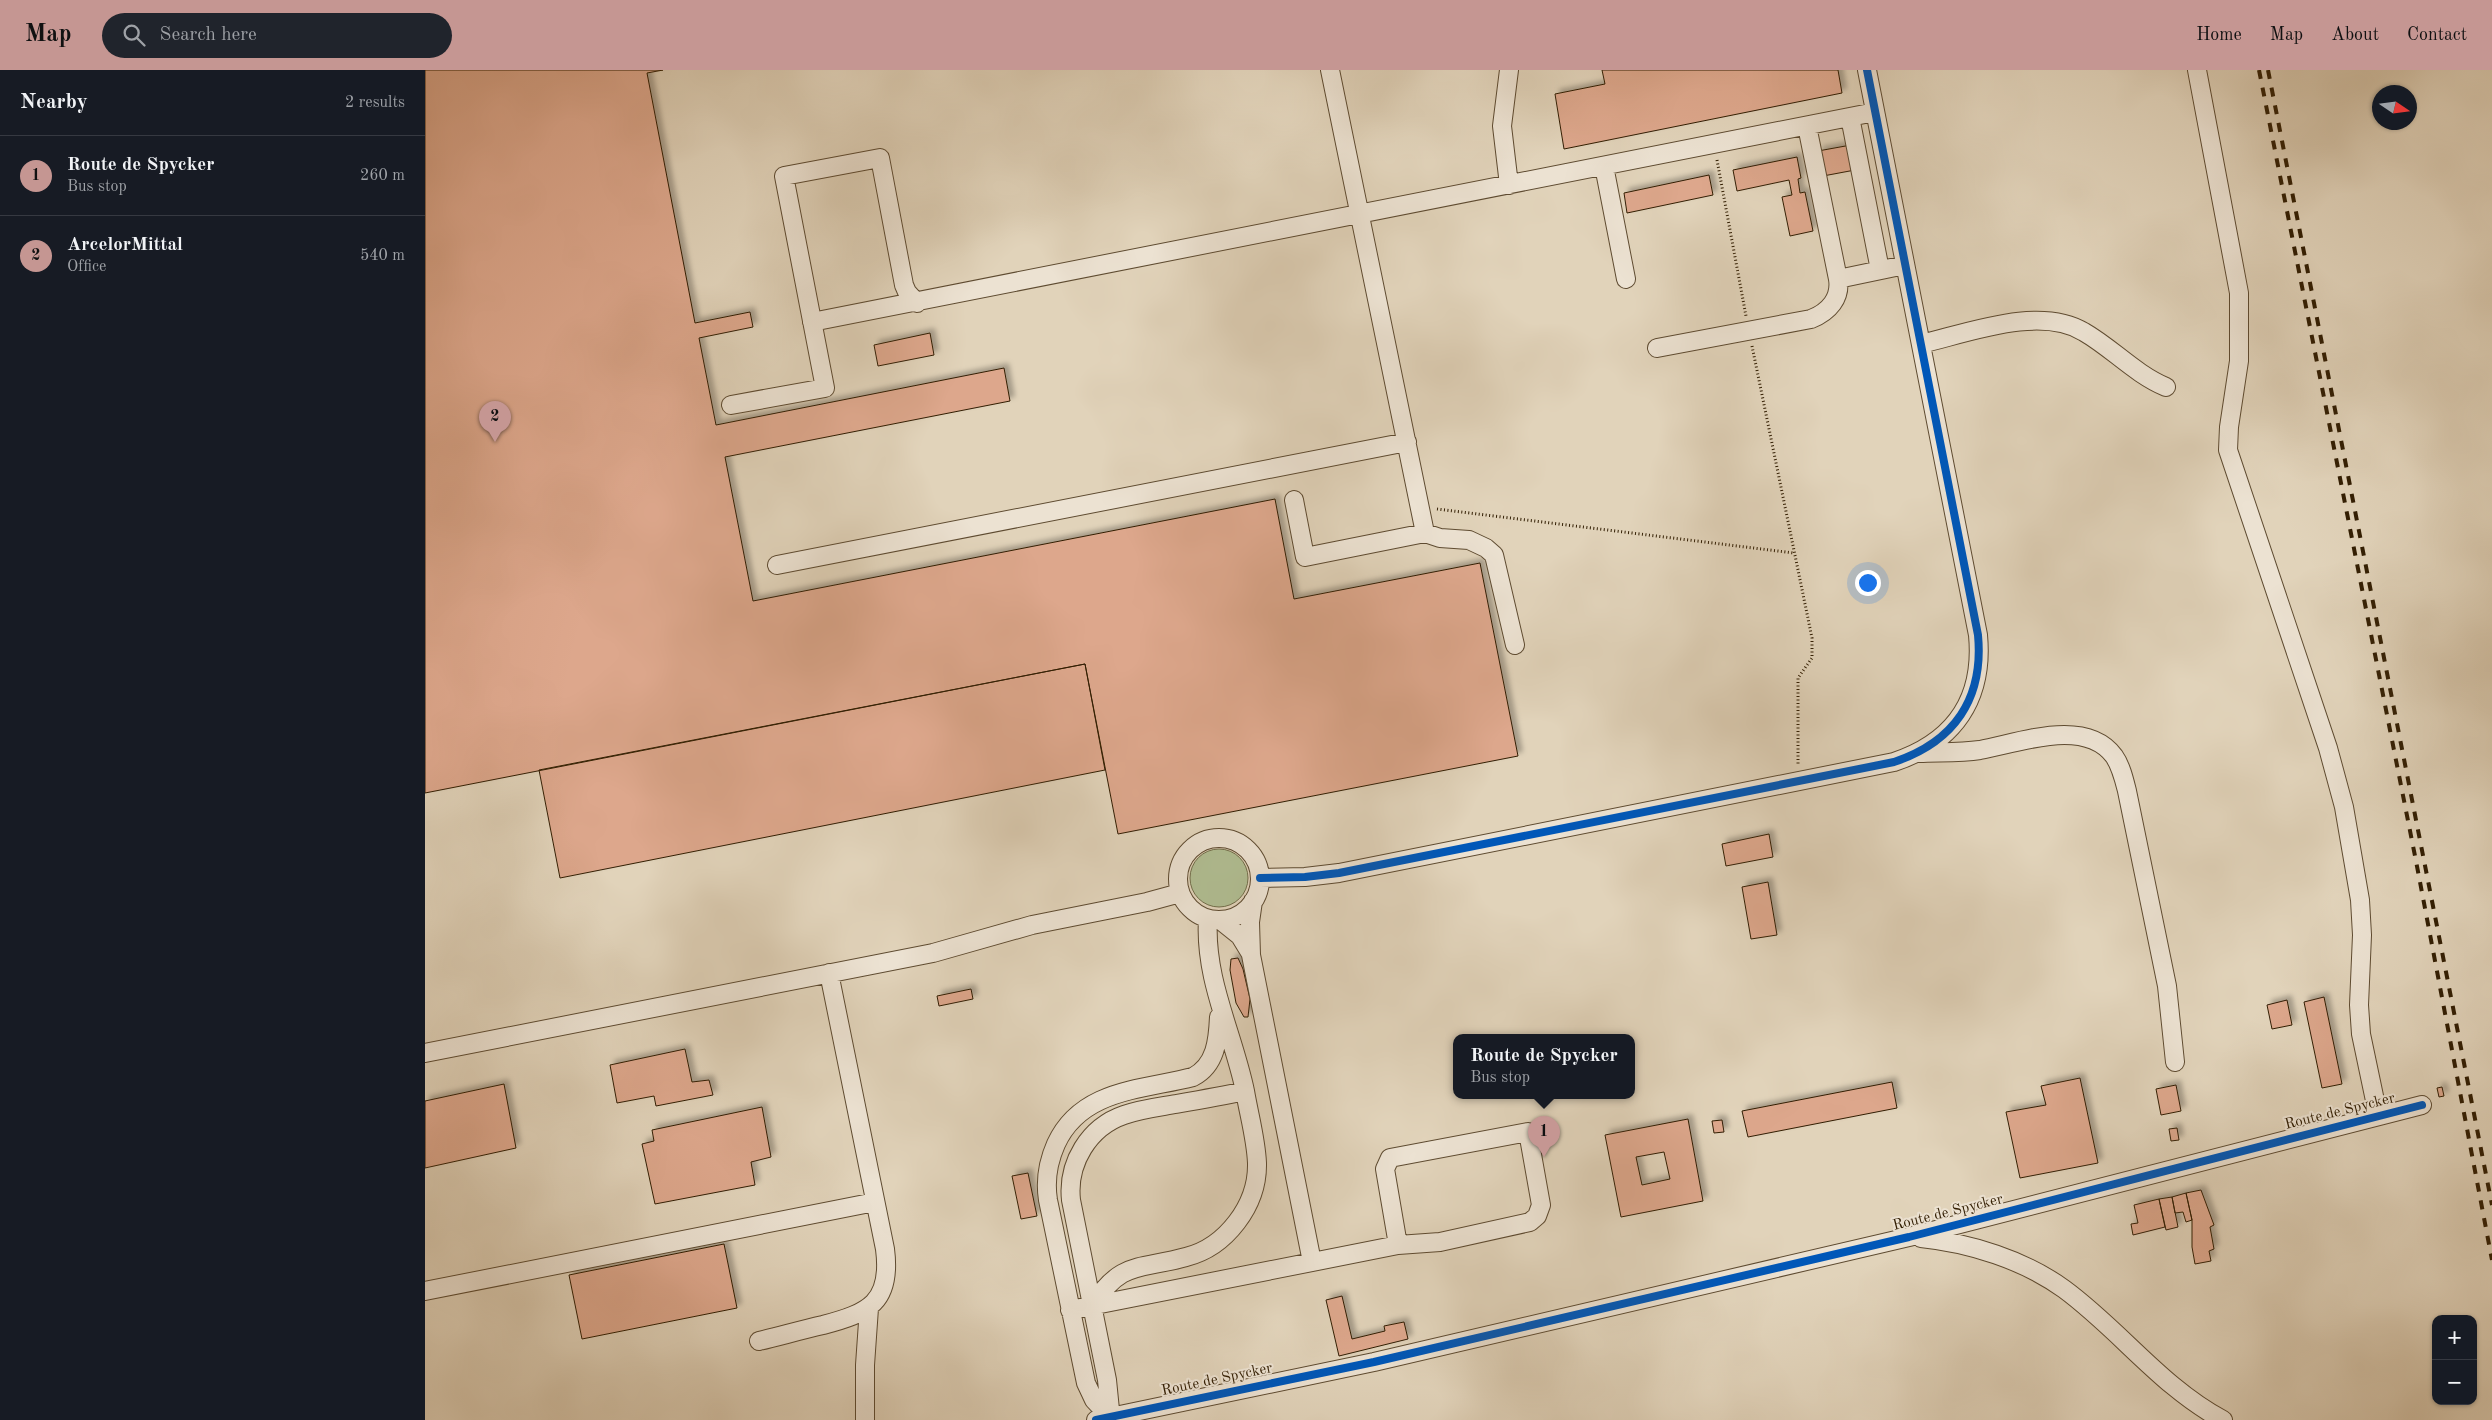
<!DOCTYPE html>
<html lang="en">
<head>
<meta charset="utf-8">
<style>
	body { margin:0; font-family:"Old Standard TT",serif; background:#20242c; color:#f1f3f6 }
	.controls { position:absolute; right:15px; bottom:15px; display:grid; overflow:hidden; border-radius:10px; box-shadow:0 1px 4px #0004 }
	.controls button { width:45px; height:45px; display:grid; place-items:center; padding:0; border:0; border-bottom:1px solid #363941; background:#171b24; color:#f1f3f6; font:25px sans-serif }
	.compass { position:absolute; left:1947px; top:15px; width:45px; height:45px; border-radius:50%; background:#171b24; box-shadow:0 1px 4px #0004; rotate:103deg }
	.you { position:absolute; left:1442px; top:512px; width:18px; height:18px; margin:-12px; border:4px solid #fff; border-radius:50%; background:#1a73e8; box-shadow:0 0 0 8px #1a73e833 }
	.badge { display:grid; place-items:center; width:32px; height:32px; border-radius:50%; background:#c59692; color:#111; font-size:16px; font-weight:700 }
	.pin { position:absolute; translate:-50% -41px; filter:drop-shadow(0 1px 2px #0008) }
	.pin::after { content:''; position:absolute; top:26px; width:18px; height:15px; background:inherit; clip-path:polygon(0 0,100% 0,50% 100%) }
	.popup { position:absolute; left:1028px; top:964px; width:182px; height:65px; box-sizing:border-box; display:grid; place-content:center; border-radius:10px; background:#171b24; filter:drop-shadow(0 1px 4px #0005); font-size:16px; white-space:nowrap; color:#9ea1a6 }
	.popup b { font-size:19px; color:#f1f3f6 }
	.popup::after { content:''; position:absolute; left:50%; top:100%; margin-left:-10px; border:10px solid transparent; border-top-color:#171b24 }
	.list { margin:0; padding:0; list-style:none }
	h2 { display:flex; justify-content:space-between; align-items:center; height:65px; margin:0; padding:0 20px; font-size:21px }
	h2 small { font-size:16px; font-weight:400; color:#9ea1a6 }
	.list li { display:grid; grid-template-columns:32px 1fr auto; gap:15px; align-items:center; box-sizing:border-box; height:80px; padding:0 20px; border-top:1px solid #363941 }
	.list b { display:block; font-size:19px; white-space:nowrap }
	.list p { margin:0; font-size:16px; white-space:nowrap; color:#9ea1a6 }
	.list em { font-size:16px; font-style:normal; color:#9ea1a6 }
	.icon { flex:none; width:28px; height:28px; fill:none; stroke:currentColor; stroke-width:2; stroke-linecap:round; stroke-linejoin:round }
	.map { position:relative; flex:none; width:2067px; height:1350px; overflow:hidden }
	header { display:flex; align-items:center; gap:30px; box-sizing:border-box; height:70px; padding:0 25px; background:#c59692; color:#111 }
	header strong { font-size:24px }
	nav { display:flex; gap:28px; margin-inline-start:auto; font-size:18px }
	.search { width:350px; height:45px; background:#20242c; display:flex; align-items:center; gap:12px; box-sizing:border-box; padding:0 18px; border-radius:28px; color:#9ea1a6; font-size:19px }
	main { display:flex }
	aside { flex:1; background:#171b24 }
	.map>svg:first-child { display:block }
	.green { fill:#b0bd92; stroke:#716e4a }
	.building { fill:#dda78c; stroke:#321e03; fill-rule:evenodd; filter:url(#shadow) }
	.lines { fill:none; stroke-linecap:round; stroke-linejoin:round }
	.minor-casing { stroke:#5e4b31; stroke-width:20 }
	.path { stroke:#321e03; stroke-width:3; stroke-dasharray:1 2.5; stroke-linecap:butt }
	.minor { stroke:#ece2d2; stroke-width:18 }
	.rail { stroke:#321e03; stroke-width:4; stroke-dasharray:9 9; stroke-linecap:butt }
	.cycleway-casing { stroke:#ece2d2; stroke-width:11 }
	.cycleway { stroke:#0057b8; stroke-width:8 }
	.labels { text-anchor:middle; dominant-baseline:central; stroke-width:4; stroke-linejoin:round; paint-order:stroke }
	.street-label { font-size:15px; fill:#321e03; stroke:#ece2d2 }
</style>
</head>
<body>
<header>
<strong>Map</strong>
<div class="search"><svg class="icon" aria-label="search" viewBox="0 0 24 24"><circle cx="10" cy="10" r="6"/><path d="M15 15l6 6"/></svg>Search here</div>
<nav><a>Home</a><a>Map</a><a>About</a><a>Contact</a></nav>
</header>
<main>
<aside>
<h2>Nearby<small>2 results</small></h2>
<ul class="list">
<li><span class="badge">1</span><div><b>Route de Spycker</b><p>Bus stop</p></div><em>260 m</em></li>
<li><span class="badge">2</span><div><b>ArcelorMittal</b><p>Office</p></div><em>540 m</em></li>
</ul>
</aside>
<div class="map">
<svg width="2067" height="1350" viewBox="0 0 2067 1350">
	<defs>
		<filter id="shadow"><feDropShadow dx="4.5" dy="-4.5" stdDeviation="2.5" flood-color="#0004"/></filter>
	</defs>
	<rect width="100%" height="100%" fill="#e1d3ba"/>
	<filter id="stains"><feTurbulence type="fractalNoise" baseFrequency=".004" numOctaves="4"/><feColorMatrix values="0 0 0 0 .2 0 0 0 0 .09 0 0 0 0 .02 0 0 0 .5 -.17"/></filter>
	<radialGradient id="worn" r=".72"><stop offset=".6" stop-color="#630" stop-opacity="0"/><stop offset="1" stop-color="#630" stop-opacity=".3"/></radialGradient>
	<path class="green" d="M765 808a29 29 0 1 1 58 0a29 29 0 1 1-58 0Z"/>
	<path class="building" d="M0,0H238L222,3L270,253L325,242L328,257L274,268L291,355L579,298L585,331L300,387L328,531L850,429L869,529L1055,493L1093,686L693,764L660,594L0,723Z
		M1177,0H1413L1417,23L1139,79L1130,24L1180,14Z
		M1426,75L1430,100L1398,106L1393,81Z
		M1372,87L1376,108L1373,109L1375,123L1380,122L1388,161L1365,166L1357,127L1367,125L1364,110L1312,121L1308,100Z
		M1284,105L1288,125L1202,143L1199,123Z
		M505,263L509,285L453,296L449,275Z
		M660,594L680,700L135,808L114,700Z
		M1344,764L1348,787L1301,796L1297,774Z
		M1343,812L1352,865L1326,869L1317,817Z
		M813,888L818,899L825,929L823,947H819L811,933L805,900L806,889Z
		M546,919L548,929L514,936L512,926Z
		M1899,927L1917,1014L1897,1018L1879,932Z
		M1862,930L1867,955L1847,959L1842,935Z
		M260,979L267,1012L284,1010L288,1025L231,1036L229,1026L192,1033L185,995Z
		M1655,1008L1673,1093L1595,1108L1581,1042L1621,1035L1616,1016Z
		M1467,1012L1472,1038L1323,1067L1317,1041Z
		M79,1014L91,1078L0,1098V1031Z
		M1751,1015L1756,1041L1736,1045L1731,1019Z
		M2017,1017L2019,1026L2014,1027L2012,1018Z
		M337,1037L346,1087L326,1092L330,1115L230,1134L217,1074L229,1071L227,1060Z
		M1263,1049L1278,1131L1196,1147L1180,1065ZM1239,1082L1245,1109L1217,1115L1211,1087Z
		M1297,1050L1299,1062L1289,1063L1287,1051Z
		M1752,1058L1754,1070L1746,1071L1744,1059Z
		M603,1103L612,1146L596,1149L587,1106Z
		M1776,1120L1789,1155L1785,1157L1789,1179L1784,1181L1786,1191L1770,1194L1767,1177V1150L1761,1123Z
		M1761,1123L1767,1150L1761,1152L1758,1142L1750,1143L1747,1127Z
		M1747,1127L1753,1157L1741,1160L1734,1129Z
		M1734,1129L1740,1157L1708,1165L1706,1154L1713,1153L1709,1135Z
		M299,1174L312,1238L157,1269L144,1205Z
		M917,1226L927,1269L960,1261L959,1256L979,1252L983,1269L914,1286L901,1230Z"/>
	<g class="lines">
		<defs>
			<path id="minor" d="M905,0L1000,463
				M1772,0L1814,223V291L1804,357L1803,380L1903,678L1919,737L1935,830L1937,865L1934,935L1936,964L1953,1045
				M1425,47L1455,200
				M1382,56L1413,209L1480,195
				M1179,96L1201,209
				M1084,115L1077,56L1084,0
				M387,252L1450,42
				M1496,274C1543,263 1615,235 1659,262C1687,278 1710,304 1741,317
				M1232,278L1386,249C1404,242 1416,228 1413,209
				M306,335L400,318L359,106L455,88L479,215L482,222L492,233
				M869,430L880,487L1000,463L1015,468L1044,470L1061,478L1069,485L1090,575
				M352,495L982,372
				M1494,683C1514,682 1535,683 1555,680C1594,673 1660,647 1689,686C1696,696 1699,709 1702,721L1742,916L1750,992
				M753 809a41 41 0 1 1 82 0a41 41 0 1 1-82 0Z
				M835,808L880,807L914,803L1469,692C1529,672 1559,629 1553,565L1442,0
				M828,831L825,852L826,885L887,1192
				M795,850L815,866L826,884
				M0,983L508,883L607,855L722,832L755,823
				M1496,1168C1545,1173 1599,1190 1639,1219C1695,1260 1736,1317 1798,1350
				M0,1221L450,1132
				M667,1236C696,1190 714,1200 761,1187C801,1177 833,1135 832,1093C831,1069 824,1045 820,1021
				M645,1240L973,1175L1015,1172L1105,1152L1112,1146L1116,1135L1103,1062L965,1088L960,1099L973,1175
				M334,1271C355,1266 376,1260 398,1255C443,1243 467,1233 460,1179L404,903
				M685,1347L669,1330L661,1313L623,1130C620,1111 623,1092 631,1074C656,1019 717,1020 768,1007C791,995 793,970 794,947
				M440,1350V1295L444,1238
				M671,1350L949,1292L1484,1167L1997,1035
				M686,1350L682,1310L646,1130C642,1093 664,1057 699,1045C716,1039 734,1037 751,1034C774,1030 797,1026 820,1021C808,963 779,909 783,849"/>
		</defs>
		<use href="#minor" class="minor-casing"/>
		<path class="path" d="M1292,90L1321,246
			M1327,276L1387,568V588L1373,608V695
			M1012,439L1369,483"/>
		<use href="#minor" class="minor"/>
		<path class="rail" d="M1834,0L1991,791L2067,1190
			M1843,0L2067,1135"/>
		<defs>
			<path id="cycleway" d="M835,808L880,807L914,803L1469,692C1529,672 1559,629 1553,565L1442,0
				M671,1350L949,1292L1484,1167L1997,1035"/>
		</defs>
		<use href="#cycleway" class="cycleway-casing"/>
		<use href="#cycleway" class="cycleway"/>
	</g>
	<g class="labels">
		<g class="street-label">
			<text transform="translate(1915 1042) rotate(-14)">Route de Spycker</text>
			<text transform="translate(1523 1143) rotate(-14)">Route de Spycker</text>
			<text transform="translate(792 1310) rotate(-12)">Route de Spycker</text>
		</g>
	</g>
	<rect width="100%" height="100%" filter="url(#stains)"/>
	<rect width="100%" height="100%" fill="url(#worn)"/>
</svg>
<div class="controls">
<button>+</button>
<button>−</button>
</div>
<svg class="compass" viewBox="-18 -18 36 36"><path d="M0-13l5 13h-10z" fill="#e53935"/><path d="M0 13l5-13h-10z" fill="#9ea1a6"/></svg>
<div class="you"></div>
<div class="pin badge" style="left:1119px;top:1087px">1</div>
<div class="popup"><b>Route de Spycker</b>Bus stop</div>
<div class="pin badge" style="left:70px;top:372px">2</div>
</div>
</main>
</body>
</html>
